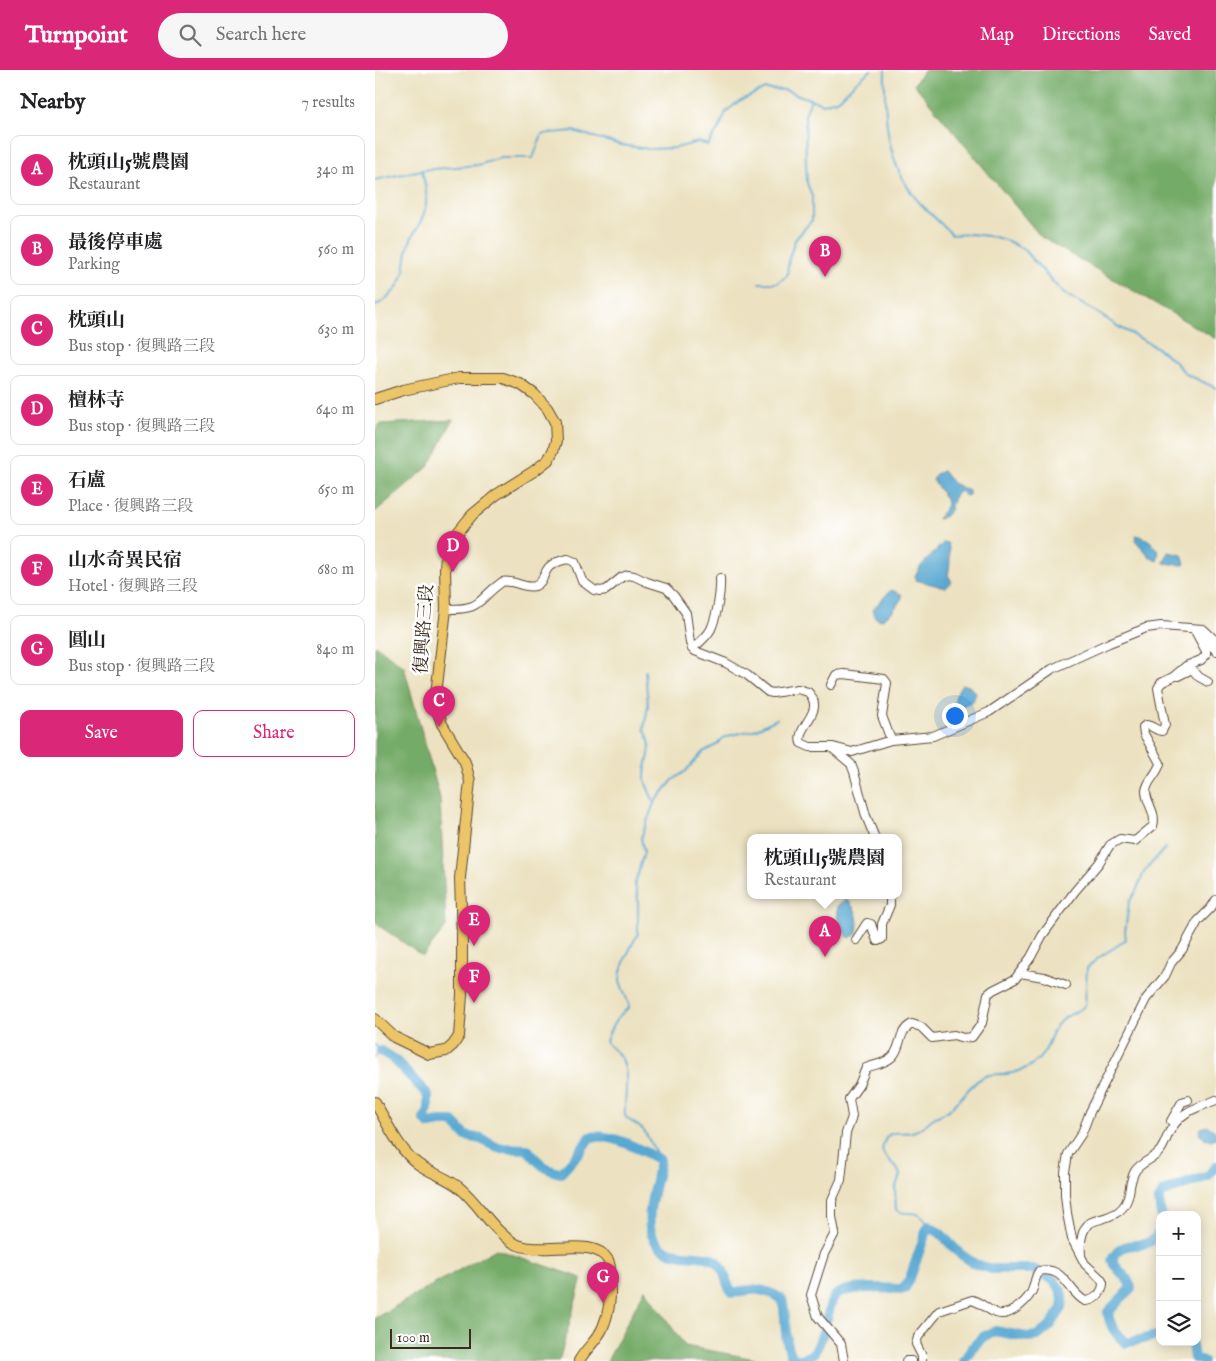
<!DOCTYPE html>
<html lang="en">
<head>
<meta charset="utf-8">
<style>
	body { margin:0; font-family:"IM FELL English","Noto Serif TC",serif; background:#f6f6f6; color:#202124 }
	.controls { position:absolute; right:15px; bottom:15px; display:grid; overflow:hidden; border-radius:10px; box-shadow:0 2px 12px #0003 }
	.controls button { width:45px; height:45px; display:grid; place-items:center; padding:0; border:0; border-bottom:1px solid #e0e0e0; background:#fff; color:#202124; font:25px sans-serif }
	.scale { position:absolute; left:15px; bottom:12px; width:81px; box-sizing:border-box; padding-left:5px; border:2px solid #3b2a1e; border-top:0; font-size:14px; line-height:18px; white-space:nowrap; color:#3b2a1e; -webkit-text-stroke:4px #fff; paint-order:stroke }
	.you { position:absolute; left:579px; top:645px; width:18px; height:18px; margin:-12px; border:4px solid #fff; border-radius:50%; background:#1a73e8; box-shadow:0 0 0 8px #1a73e833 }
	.badge { display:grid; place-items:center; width:32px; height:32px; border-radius:50%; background:#db2777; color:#fff; font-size:16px; font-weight:700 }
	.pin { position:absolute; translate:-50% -41px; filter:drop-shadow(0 1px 2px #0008) }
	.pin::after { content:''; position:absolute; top:26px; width:18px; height:15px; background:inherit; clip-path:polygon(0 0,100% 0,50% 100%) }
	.popup { position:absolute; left:372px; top:764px; width:155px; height:65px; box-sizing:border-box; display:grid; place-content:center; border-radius:10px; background:#fff; filter:drop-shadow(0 1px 4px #0005); font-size:16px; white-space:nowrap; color:#757577 }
	.popup b { font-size:19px; color:#202124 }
	.popup::after { content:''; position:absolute; left:50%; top:100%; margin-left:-10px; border:10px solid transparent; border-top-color:#fff }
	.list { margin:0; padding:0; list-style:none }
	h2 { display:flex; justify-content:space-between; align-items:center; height:65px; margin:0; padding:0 20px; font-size:21px }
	h2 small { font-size:16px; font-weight:400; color:#757577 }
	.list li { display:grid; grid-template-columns:32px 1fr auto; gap:15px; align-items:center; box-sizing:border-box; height:70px; margin:0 10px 10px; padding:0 10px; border:1px solid #e0e0e0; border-radius:10px }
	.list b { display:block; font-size:19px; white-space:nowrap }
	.list p { margin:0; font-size:16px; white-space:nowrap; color:#757577 }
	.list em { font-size:16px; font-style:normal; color:#757577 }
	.actions { display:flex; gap:10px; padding:15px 20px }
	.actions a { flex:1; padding:11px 0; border:1px solid #db2777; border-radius:10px; text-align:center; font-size:18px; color:#db2777 }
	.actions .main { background:#db2777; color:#fff }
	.icon { flex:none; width:28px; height:28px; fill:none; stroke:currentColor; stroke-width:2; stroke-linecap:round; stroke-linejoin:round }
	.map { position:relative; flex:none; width:841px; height:1291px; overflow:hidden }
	header { display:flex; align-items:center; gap:30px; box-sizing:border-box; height:70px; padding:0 25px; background:#db2777; color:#fff }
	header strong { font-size:24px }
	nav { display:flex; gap:28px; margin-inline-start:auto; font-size:18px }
	.search { width:350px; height:45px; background:#f6f6f6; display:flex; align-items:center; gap:12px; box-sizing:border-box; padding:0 18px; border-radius:28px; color:#757577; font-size:19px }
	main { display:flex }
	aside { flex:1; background:#fff }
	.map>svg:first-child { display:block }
	.forest { fill:#74ab68; stroke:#586a43 }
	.water { fill:#58a8d2; stroke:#4a6978 }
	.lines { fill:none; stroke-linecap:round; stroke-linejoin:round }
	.stream { stroke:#58a8d2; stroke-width:2 }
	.river { stroke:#58a8d2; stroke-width:10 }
	.minor-casing { stroke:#564636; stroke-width:10 }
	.major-casing { stroke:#564636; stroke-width:12 }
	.minor { stroke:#fff; stroke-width:8 }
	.major { stroke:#edc569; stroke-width:10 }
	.labels { text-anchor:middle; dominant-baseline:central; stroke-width:5; stroke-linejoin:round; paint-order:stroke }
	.street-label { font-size:18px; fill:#3b2a1e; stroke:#fff }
</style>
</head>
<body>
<header>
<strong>Turnpoint</strong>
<div class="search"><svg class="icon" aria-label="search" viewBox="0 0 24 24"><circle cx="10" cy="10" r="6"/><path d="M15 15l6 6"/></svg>Search here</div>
<nav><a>Map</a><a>Directions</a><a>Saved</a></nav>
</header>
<main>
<aside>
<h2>Nearby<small>7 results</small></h2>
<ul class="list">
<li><span class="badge">A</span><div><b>枕頭山5號農園</b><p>Restaurant</p></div><em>340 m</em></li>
<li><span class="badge">B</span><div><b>最後停車處</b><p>Parking</p></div><em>560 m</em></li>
<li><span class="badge">C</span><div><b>枕頭山</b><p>Bus stop · 復興路三段</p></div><em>630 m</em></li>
<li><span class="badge">D</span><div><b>檀林寺</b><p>Bus stop · 復興路三段</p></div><em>640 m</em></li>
<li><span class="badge">E</span><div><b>石盧</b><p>Place · 復興路三段</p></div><em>650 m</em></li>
<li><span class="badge">F</span><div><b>山水奇異民宿</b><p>Hotel · 復興路三段</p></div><em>680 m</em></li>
<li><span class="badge">G</span><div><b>圓山</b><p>Bus stop · 復興路三段</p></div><em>840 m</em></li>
</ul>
<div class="actions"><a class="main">Save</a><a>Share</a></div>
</aside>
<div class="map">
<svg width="841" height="1291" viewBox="0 0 841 1291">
	<rect width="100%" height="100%" fill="#fff"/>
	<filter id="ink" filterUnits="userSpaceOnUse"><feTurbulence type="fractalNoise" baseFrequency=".02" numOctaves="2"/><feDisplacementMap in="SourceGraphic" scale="10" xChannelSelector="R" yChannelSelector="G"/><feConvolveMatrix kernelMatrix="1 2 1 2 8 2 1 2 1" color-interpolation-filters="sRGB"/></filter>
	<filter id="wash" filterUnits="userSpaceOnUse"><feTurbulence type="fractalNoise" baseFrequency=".0096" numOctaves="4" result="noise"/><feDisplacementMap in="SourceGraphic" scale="20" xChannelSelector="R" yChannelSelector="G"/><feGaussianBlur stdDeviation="1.12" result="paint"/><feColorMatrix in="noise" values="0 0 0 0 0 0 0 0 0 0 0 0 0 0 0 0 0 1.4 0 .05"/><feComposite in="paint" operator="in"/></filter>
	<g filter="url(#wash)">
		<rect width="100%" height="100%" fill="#ece2c1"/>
		<path class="forest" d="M549,0H841V269L666,167L539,14Z
			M78,350L54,396L0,442V360L5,354Z
			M0,575L29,597L65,728L71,857L48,886L0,853Z
			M121,1179L207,1208L184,1291H0V1248Z
			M270,1219L310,1276L392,1291H232Z"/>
		<path class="water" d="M568,401L578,413L594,421V425L591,426L585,421C572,429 582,444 563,449L572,435L571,429L558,410L561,404Z
			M761,465C772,467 778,473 784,481L782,491L776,488L760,470Z
			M569,472L573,473C575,484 576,493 573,505L577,512L571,518L541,510L540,506L546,496Z
			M793,482L807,485L810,494L808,495L789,493Z
			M516,520L526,524L527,528L518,541L506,550L500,547L497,540Z
			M587,614L594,616L601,623L598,631L579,640C578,631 582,621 587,614Z
			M471,829C483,840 484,849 482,864L474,868C464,859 461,848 463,835Z
			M833,1056L841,1062V1068L836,1070L829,1068L824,1063L826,1058Z"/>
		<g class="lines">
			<path class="stream" d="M510,0C509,46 511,96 544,132C554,143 566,153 577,165L596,164L620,167L633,171L648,179L688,223L721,242L744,257L781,277L799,291L811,304L841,318
				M0,110L47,100L103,95L125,88H158L167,64L198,61L246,75L274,79L301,78L323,72L333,75L343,60L351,42L364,31L390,19L410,20L448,34L464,29L479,14L496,0
				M384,213H402L412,206L414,188L420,170L437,150V126L432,113L431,93L430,45L436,29
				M0,236C13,229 26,217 29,201C31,192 31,183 34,174C38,163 46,154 49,143C54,129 50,114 47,100
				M270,601L273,635L269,659C282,680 269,690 270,709C271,716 276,725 279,732
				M0,975L6,981L0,987
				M285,1090C279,1081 275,1070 269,1061C264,1054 255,1053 250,1046C249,1027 255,1007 247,989C243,981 234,979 231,971C236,958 241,946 254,938V935L245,911L246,901L251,887L263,863V829L260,814L269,782L266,768L279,733L298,710L311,701L328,682L341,675L348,668L356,665L379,660L402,649
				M553,1156C541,1135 535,1148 521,1140L520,1119L525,1105C522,1090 500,1089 510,1070C516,1058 526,1065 537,1062C545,1060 550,1055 556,1050C560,1047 565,1045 569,1043C585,1034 593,1015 608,1007C616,1003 624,1005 631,1004C640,1003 652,999 659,993C674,982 673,968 682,955C689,945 701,943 710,936L712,898L723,888L748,872L751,869L750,862L754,832L761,821L769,802L790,778"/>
			<path class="river" d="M6,981L19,989L53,1025V1039L49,1049L54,1054L65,1052H78L91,1066L106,1069L123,1078L152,1079C163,1091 168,1100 186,1103L204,1083L215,1067C240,1064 264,1079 285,1090C280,1125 254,1179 309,1185C319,1186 335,1185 343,1193C352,1201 349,1215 358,1223C379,1218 388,1218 407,1229C413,1250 407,1271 419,1290C441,1288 443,1278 449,1259
				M786,1145L784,1130L788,1122L833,1106L841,1096
				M785,1161C770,1187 750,1163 737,1190C741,1201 755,1207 756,1218L733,1242C734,1256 741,1265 751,1273L785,1265
				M452,1249C454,1243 455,1232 459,1227C470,1214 513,1219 529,1219L534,1211L553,1156L565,1163L584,1183L600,1194L617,1199H658L678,1210L685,1219L688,1229L687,1238L675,1256L663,1266L652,1267L620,1261L608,1267L597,1278L589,1291
				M815,1272L817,1275L819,1288L828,1291"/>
		</g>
	</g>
	<g filter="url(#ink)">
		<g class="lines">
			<defs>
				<path id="minor" d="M71,539C109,540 101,530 127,512C138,509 149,519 160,516C169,512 168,503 174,497C178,493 188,490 193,489L200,492L207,511L219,520L225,521L231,520L247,507L253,505L259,506L272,512L291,518L299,526L311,543L315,573L320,581L351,593L372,605L393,622L398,623L423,619L433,622C452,642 420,656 426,673L435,677H458L477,682L516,670L558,666L614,642L677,599L734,573L771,558L786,556L828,559L841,571
					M828,565L841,581
					M317,579C324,573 332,567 336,559C342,545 346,522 345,508
					M803,606L817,599L824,607L833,612
					M456,615L461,605L469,604L509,609L512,613L507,646L516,670
					M457,678L476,694L479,702L491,746L500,768
					M481,870L492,853L496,854L502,871H503L507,869V854L515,835V826
					M645,903L669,907L691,915
					M796,1051L807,1032L813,1030
					M706,1185C705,1174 706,1161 714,1153C732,1146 750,1146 754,1123C755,1116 756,1108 760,1101C766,1092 777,1090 784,1082C789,1077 791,1068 795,1061C807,1040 820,1039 841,1030
					M469,1291L466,1274L443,1247L436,1225L449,1184L460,1163L457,1147V1130L466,1110L471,1063L476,1050L477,1046L474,1029L484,1015L491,998C500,994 510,994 517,987C527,978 522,962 537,954L546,957L557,968L579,965L588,968L597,967L607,953L613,924L618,920L640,909L656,887L667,866L700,821L724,793L735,775L745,769L760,771L778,756C782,742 771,734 771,721C772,710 783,704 785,693L769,664L768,657L771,655C777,655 781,661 787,661L790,655L783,618L786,613L798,607L811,596L826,590L831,585V581L819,559
					M531,1291H536
					M547,1291V1286L541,1274L543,1267L564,1241L597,1230C606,1232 612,1240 621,1243C633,1248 650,1233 656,1223C660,1216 659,1208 664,1201C689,1195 693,1222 710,1231C719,1231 728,1223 728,1213L726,1209L710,1194L697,1169L692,1143L690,1125V1102L693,1084L707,1063L715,1042L771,929L790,906L796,893L807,880L823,851L836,838L841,830"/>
				<path id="major" d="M0,329L28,320L84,308H128L145,314L159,324L172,338L180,352L181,371L178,381L173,390L159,401L121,425L97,445L84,461L76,473L71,485L70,499L71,539L60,633L67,654L90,692L95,711L85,808L87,867V925L84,966L78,975L71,981L54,984L19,967L0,949
					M0,1032C12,1053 24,1080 43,1094C57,1104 74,1108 86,1119C105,1135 117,1160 139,1173C163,1188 218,1164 233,1190C236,1196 235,1203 235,1209C236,1226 235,1241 228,1257C223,1270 210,1279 204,1291"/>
			</defs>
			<use href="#minor" class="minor-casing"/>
			<use href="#major" class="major-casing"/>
			<use href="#minor" class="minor"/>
			<use href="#major" class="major"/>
		</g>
	</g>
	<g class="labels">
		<g class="street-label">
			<text transform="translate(50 559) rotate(-86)">復興路三段</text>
		</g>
	</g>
</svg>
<div class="controls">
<button>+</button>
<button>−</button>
<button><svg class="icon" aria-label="layers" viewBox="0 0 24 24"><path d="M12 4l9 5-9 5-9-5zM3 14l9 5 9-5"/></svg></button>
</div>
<div class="scale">100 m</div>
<div class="you"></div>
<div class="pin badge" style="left:450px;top:887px">A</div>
<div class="popup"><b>枕頭山5號農園</b>Restaurant</div>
<div class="pin badge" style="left:450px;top:207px">B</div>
<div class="pin badge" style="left:64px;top:657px">C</div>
<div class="pin badge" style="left:78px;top:502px">D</div>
<div class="pin badge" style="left:99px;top:876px">E</div>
<div class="pin badge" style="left:99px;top:933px">F</div>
<div class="pin badge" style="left:228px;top:1233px">G</div>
</div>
</main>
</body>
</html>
